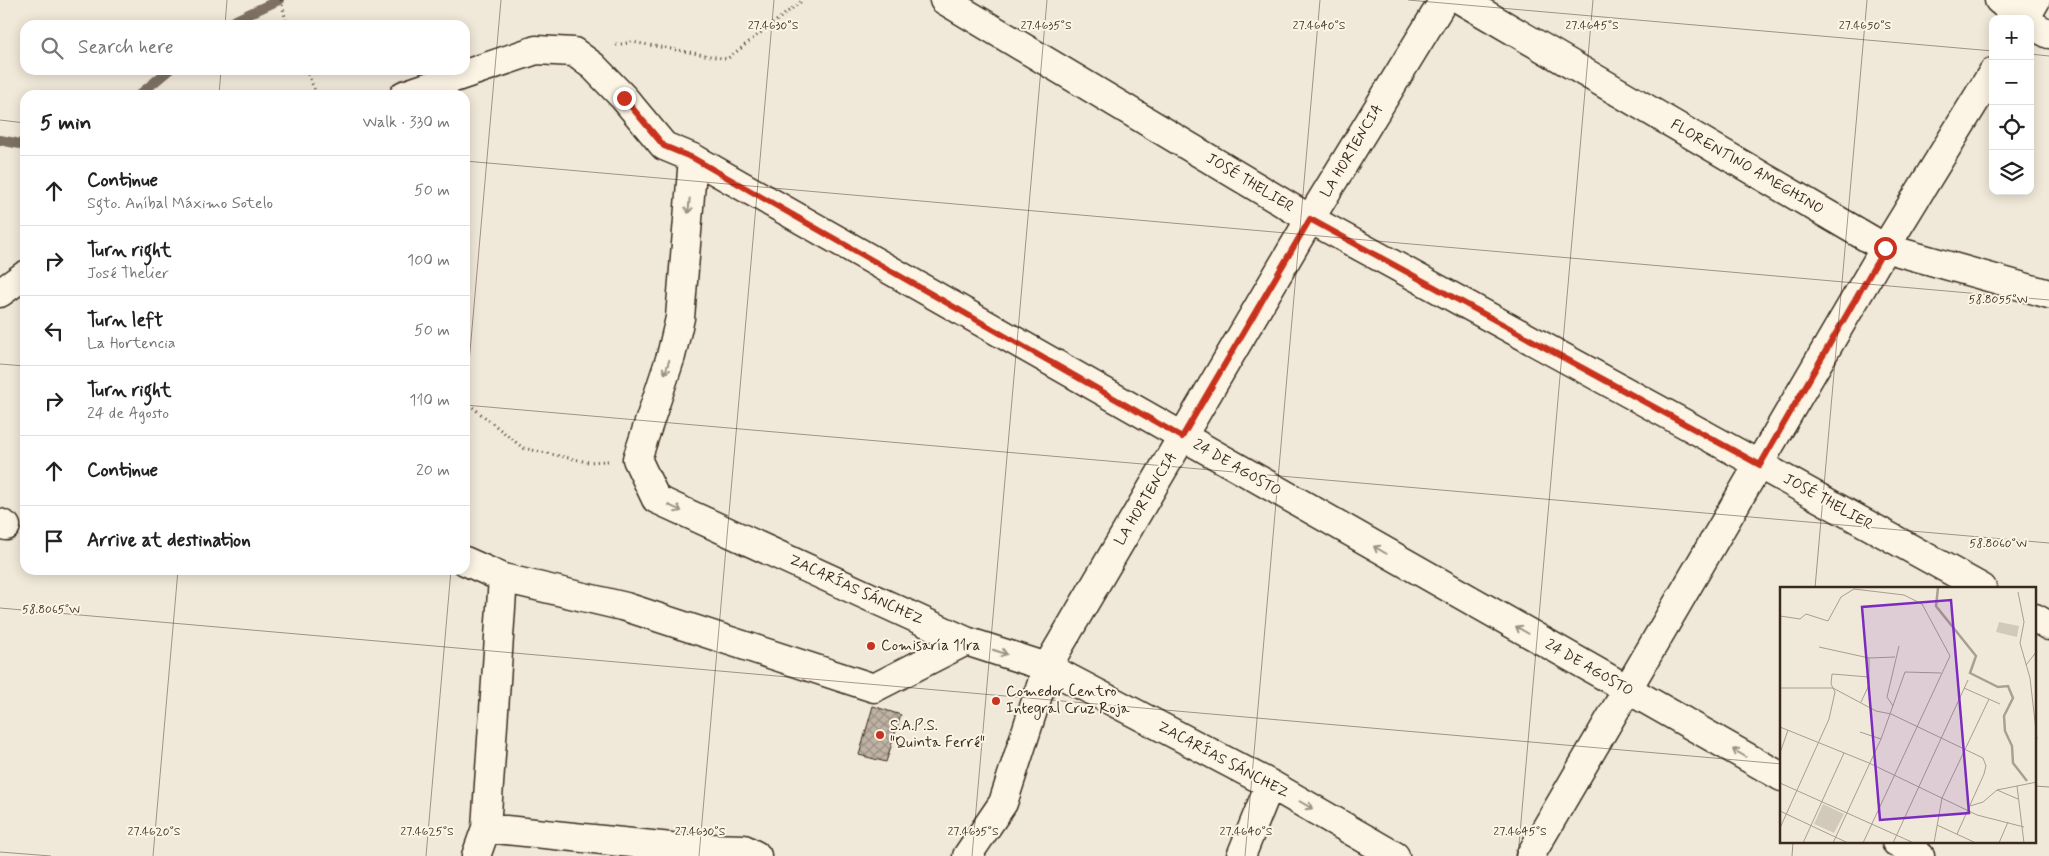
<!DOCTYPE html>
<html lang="en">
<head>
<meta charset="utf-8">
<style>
	body { margin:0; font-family:Mynerve,sans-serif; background:#f6f6f6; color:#222 }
	.controls { position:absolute; right:15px; top:15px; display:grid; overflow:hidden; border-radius:10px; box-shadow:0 2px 12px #0003 }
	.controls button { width:45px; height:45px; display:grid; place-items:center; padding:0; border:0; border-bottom:1px solid #e0e0e0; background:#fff; color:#222; font:25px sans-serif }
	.stop { position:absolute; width:15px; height:15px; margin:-11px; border:4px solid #c8321e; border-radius:50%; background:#fff }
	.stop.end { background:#c8321e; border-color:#fff; box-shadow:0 1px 5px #0008 }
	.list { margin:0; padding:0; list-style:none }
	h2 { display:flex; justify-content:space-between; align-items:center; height:65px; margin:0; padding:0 20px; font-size:21px }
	h2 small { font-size:16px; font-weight:400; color:#767676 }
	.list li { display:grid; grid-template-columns:32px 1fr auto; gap:15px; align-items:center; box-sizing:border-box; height:70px; padding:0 20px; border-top:1px solid #e0e0e0 }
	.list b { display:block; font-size:19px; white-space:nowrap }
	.list p { margin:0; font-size:16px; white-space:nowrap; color:#767676 }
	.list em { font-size:16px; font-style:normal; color:#767676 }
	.icon { flex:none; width:28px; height:28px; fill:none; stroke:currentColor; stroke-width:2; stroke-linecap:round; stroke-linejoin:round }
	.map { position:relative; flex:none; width:2049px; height:856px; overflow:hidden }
	.search { position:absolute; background:#fff; box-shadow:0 2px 12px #0003; left:20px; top:20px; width:450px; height:55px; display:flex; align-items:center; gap:12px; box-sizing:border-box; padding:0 18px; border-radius:15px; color:#767676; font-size:19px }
	.panel { position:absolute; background:#fff; box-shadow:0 2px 12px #0003; left:20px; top:90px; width:450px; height:485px; border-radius:15px }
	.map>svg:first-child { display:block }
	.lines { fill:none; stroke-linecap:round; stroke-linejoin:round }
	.stream { stroke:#7e7163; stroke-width:10 }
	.building { fill:url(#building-cross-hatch); stroke:#3b2a1e }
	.minor-casing { stroke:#3b2a1e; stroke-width:31 }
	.path { stroke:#3b2a1e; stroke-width:3; stroke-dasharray:1 4; stroke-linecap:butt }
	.minor { stroke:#fcf5e5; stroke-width:28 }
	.oneway { stroke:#9c9082 }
	.route { stroke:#c8321e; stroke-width:6 }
	.ticks { fill:none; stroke:#3b2a1e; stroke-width:1; stroke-opacity:0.45 }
	.poi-dot { fill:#c8321e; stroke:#fcf5e5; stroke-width:2 }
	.labels { text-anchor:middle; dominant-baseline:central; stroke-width:4; stroke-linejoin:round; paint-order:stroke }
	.street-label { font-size:15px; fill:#3b2a1e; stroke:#fcf5e5 }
	.poi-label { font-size:15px; fill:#3b2a1e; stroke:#fcf5e5; text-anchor:start }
	.inset-river { fill:none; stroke:#aaa091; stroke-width:2.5 }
	.inset-road { fill:none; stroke:#a89d8e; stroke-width:1 }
	.view { fill:#7b2cbf; fill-opacity:0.15; stroke:#7b2cbf; stroke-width:2.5 }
	.inset-edge { fill:none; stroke:#3b2a1e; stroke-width:2.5 }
	.ticks-label { font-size:12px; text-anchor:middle; fill:#3b2a1e; stroke:#fcf5e5; stroke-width:4; stroke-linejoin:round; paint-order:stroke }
</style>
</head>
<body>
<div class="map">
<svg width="2049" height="856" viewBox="0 0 2049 856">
	<defs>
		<pattern id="building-cross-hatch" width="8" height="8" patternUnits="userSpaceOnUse" patternTransform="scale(1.25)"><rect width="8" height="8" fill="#beb3a4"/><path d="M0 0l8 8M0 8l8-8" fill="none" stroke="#9c9285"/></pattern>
	</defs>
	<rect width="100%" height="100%" fill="#f0e9d9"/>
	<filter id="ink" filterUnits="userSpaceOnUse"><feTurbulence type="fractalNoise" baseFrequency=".02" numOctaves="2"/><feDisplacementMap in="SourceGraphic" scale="10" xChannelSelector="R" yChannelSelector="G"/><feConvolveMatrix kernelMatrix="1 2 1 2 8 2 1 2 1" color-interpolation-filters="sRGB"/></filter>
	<g filter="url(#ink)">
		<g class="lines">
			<path class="stream" d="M225,25L279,0
				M139,95L169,70
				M0,140L25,145"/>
		</g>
		<path class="building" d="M873,706L901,715L886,762L859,755Z"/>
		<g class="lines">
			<defs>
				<path id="minor" d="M944,0L1310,219L1760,465L1982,588
					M1461,0L1885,248L2049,294
					M1999,0L2022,19
					M2025,19L2036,0
					M2030,24L2049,34
					M404,95L536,50L574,52L593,66L624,98L664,146L693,158L1782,777
					M693,158L680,318L671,356L637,459L656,499L966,641L1047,667L1270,784L1395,856
					M0,293L25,275
					M0,523L6,526
					M465,561L503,578L626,607L874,688L966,641
					M2035,618L2049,626
					M486,828L671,847L744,849L757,856
					M1896,842L1920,856
					M476,856L486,828L503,578
					M967,856L1003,803L1047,667L1310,219L1444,0
					M1241,856L1270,784
					M1530,856L1885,248L1993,72"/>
			</defs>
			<use href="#minor" class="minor-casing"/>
			<path class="path" d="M281,0L287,25
				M616,45L632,42L727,59L803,0
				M306,70L317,95
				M465,401L523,448L588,462L608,461"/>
			<use href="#minor" class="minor"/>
		</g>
		<defs><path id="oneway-shaft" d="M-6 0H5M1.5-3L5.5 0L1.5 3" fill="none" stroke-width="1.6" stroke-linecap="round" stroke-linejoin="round" transform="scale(1.25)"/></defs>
		<g class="oneway">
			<use href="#oneway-shaft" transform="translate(689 206) rotate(95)"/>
			<use href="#oneway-shaft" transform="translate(667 367) rotate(108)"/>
			<use href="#oneway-shaft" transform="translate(675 508) rotate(25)"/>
			<use href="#oneway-shaft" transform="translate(1380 550) rotate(-150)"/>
			<use href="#oneway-shaft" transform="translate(1522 630) rotate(-150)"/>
			<use href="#oneway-shaft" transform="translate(1000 652) rotate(18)"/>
			<use href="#oneway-shaft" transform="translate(1739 753) rotate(-150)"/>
			<use href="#oneway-shaft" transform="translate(1306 805) rotate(30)"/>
		</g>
	</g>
	<g class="lines" filter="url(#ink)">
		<path class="route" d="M624,98L664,146L693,158L1182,437L1310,219L1760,465L1885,248"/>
	</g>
	<path class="ticks" d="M1408,0L1993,51M225,25L227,0M2030,54L2049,56M219,95L221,70M0,120L25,123M465,161L2049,300M0,364L25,366M465,405L2049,543M465,408L501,0M1815,588L1867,0M0,608L1782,764M2035,786L2049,787M0,852L51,856M153,856L178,570M426,856L451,570M699,856L774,0M972,856L1047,0M1245,856L1320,0M1518,856L1593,0M1792,856L1793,842"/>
	<g class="poi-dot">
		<circle cx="871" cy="646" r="5"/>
		<circle cx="996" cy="701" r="5"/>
		<circle cx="880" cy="735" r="5"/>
	</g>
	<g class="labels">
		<g class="street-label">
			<text transform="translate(1352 151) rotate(-59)">LA HORTENCIA</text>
			<text transform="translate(1747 167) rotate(30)">FLORENTINO AMEGHINO</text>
			<text transform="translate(1250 183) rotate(31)">JOSÉ THELIER</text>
			<text transform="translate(1237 468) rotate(30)">24 DE AGOSTO</text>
			<text transform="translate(1146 499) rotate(-59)">LA HORTENCIA</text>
			<text transform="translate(1828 502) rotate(29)">JOSÉ THELIER</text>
			<text transform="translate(856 590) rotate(25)">ZACARÍAS SÁNCHEZ</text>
			<text transform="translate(1589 668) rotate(30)">24 DE AGOSTO</text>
			<text transform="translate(1223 760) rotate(28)">ZACARÍAS SÁNCHEZ</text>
		</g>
		<g class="poi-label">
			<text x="881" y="646">Comisaría 11ra</text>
			<text x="1006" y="692">Comedor Centro<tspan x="1006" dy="17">Integral Cruz Roja</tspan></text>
			<text x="890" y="726">S.A.P.S.<tspan x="890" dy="17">"Quinta Ferré"</tspan></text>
		</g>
	</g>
	<g transform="translate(1780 587)">
		<rect width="256" height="256" fill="#f0e9d9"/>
		<path d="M43,217L64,227L54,246L34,237Z" fill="#d2c9ba"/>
		<path d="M219,35L239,39L237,50L216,45Z" fill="#d2c9ba"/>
		<path class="inset-river" d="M158,1L156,19L196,69L190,86L218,100L228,99L233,111L224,129L225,144L232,159L233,176L247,194"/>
		<path class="inset-road" d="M238,5L244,35L240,56L250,91L257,152M0,29L20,32L26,27L48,34L61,10L74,2L124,8L142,17L170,69L83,256M39,60L89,71L115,70M246,78L257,64M0,101H53L96,124L111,127L203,171L206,179L204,187L177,247M184,101L220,117M81,115L89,98V71M113,119L107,110L119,59M0,140L89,176L197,228L244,240M80,145L101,152M0,166L8,143M0,196L134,256M237,199L244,256M217,203L238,212M190,219L203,215L217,203L257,195M0,224L68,256M157,238L196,256M0,241L49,132L55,105L51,97L52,87L89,90M23,256L64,166M53,256L101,152L125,85L161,86M113,256L188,93M154,256L162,211L209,112M219,256L228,235"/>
		<path class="view" d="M171,13L189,226L100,233L82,20Z"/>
		<rect width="256" height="256" class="inset-edge"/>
	</g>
	<g class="ticks-label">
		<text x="773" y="29">27.4630°S</text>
		<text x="1046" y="29">27.4635°S</text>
		<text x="1319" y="29">27.4640°S</text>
		<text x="1592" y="29">27.4645°S</text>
		<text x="1865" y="29">27.4650°S</text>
		<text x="1998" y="303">58.8055°W</text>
		<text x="1998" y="547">58.8060°W</text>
		<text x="51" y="613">58.8065°W</text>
		<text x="154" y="835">27.4620°S</text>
		<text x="427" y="835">27.4625°S</text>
		<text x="700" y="835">27.4630°S</text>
		<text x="973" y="835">27.4635°S</text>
		<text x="1246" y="835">27.4640°S</text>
		<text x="1520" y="835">27.4645°S</text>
	</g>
</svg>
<div class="controls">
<button>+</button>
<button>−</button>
<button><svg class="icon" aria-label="locate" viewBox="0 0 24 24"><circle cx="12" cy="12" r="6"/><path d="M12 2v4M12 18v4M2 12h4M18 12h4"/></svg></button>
<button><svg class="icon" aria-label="layers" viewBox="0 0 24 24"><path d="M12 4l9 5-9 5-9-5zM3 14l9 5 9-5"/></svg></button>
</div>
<div class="stop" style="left:1885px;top:248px"></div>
<div class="stop end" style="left:624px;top:98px"></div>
<div class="search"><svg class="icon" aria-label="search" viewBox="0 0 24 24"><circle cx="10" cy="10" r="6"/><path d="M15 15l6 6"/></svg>Search here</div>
<section class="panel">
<h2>5 min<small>Walk · 330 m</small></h2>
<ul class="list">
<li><svg class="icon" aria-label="ahead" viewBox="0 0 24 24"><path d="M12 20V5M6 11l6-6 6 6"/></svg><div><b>Continue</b><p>Sgto. Aníbal Máximo Sotelo</p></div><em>50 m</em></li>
<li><svg class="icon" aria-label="right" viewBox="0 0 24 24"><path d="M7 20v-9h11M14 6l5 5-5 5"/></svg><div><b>Turn right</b><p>José Thelier</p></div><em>100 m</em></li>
<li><svg class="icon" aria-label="left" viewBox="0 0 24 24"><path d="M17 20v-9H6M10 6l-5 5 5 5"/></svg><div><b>Turn left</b><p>La Hortencia</p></div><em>50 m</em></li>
<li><svg class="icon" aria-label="right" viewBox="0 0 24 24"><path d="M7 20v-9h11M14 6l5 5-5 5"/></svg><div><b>Turn right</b><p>24 de Agosto</p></div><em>110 m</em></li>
<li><svg class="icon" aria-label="ahead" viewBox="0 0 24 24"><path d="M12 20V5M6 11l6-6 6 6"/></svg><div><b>Continue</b></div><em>20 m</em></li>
<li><svg class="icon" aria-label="arrive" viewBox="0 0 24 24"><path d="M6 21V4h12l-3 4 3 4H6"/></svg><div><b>Arrive at destination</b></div></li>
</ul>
</section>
</div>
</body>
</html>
